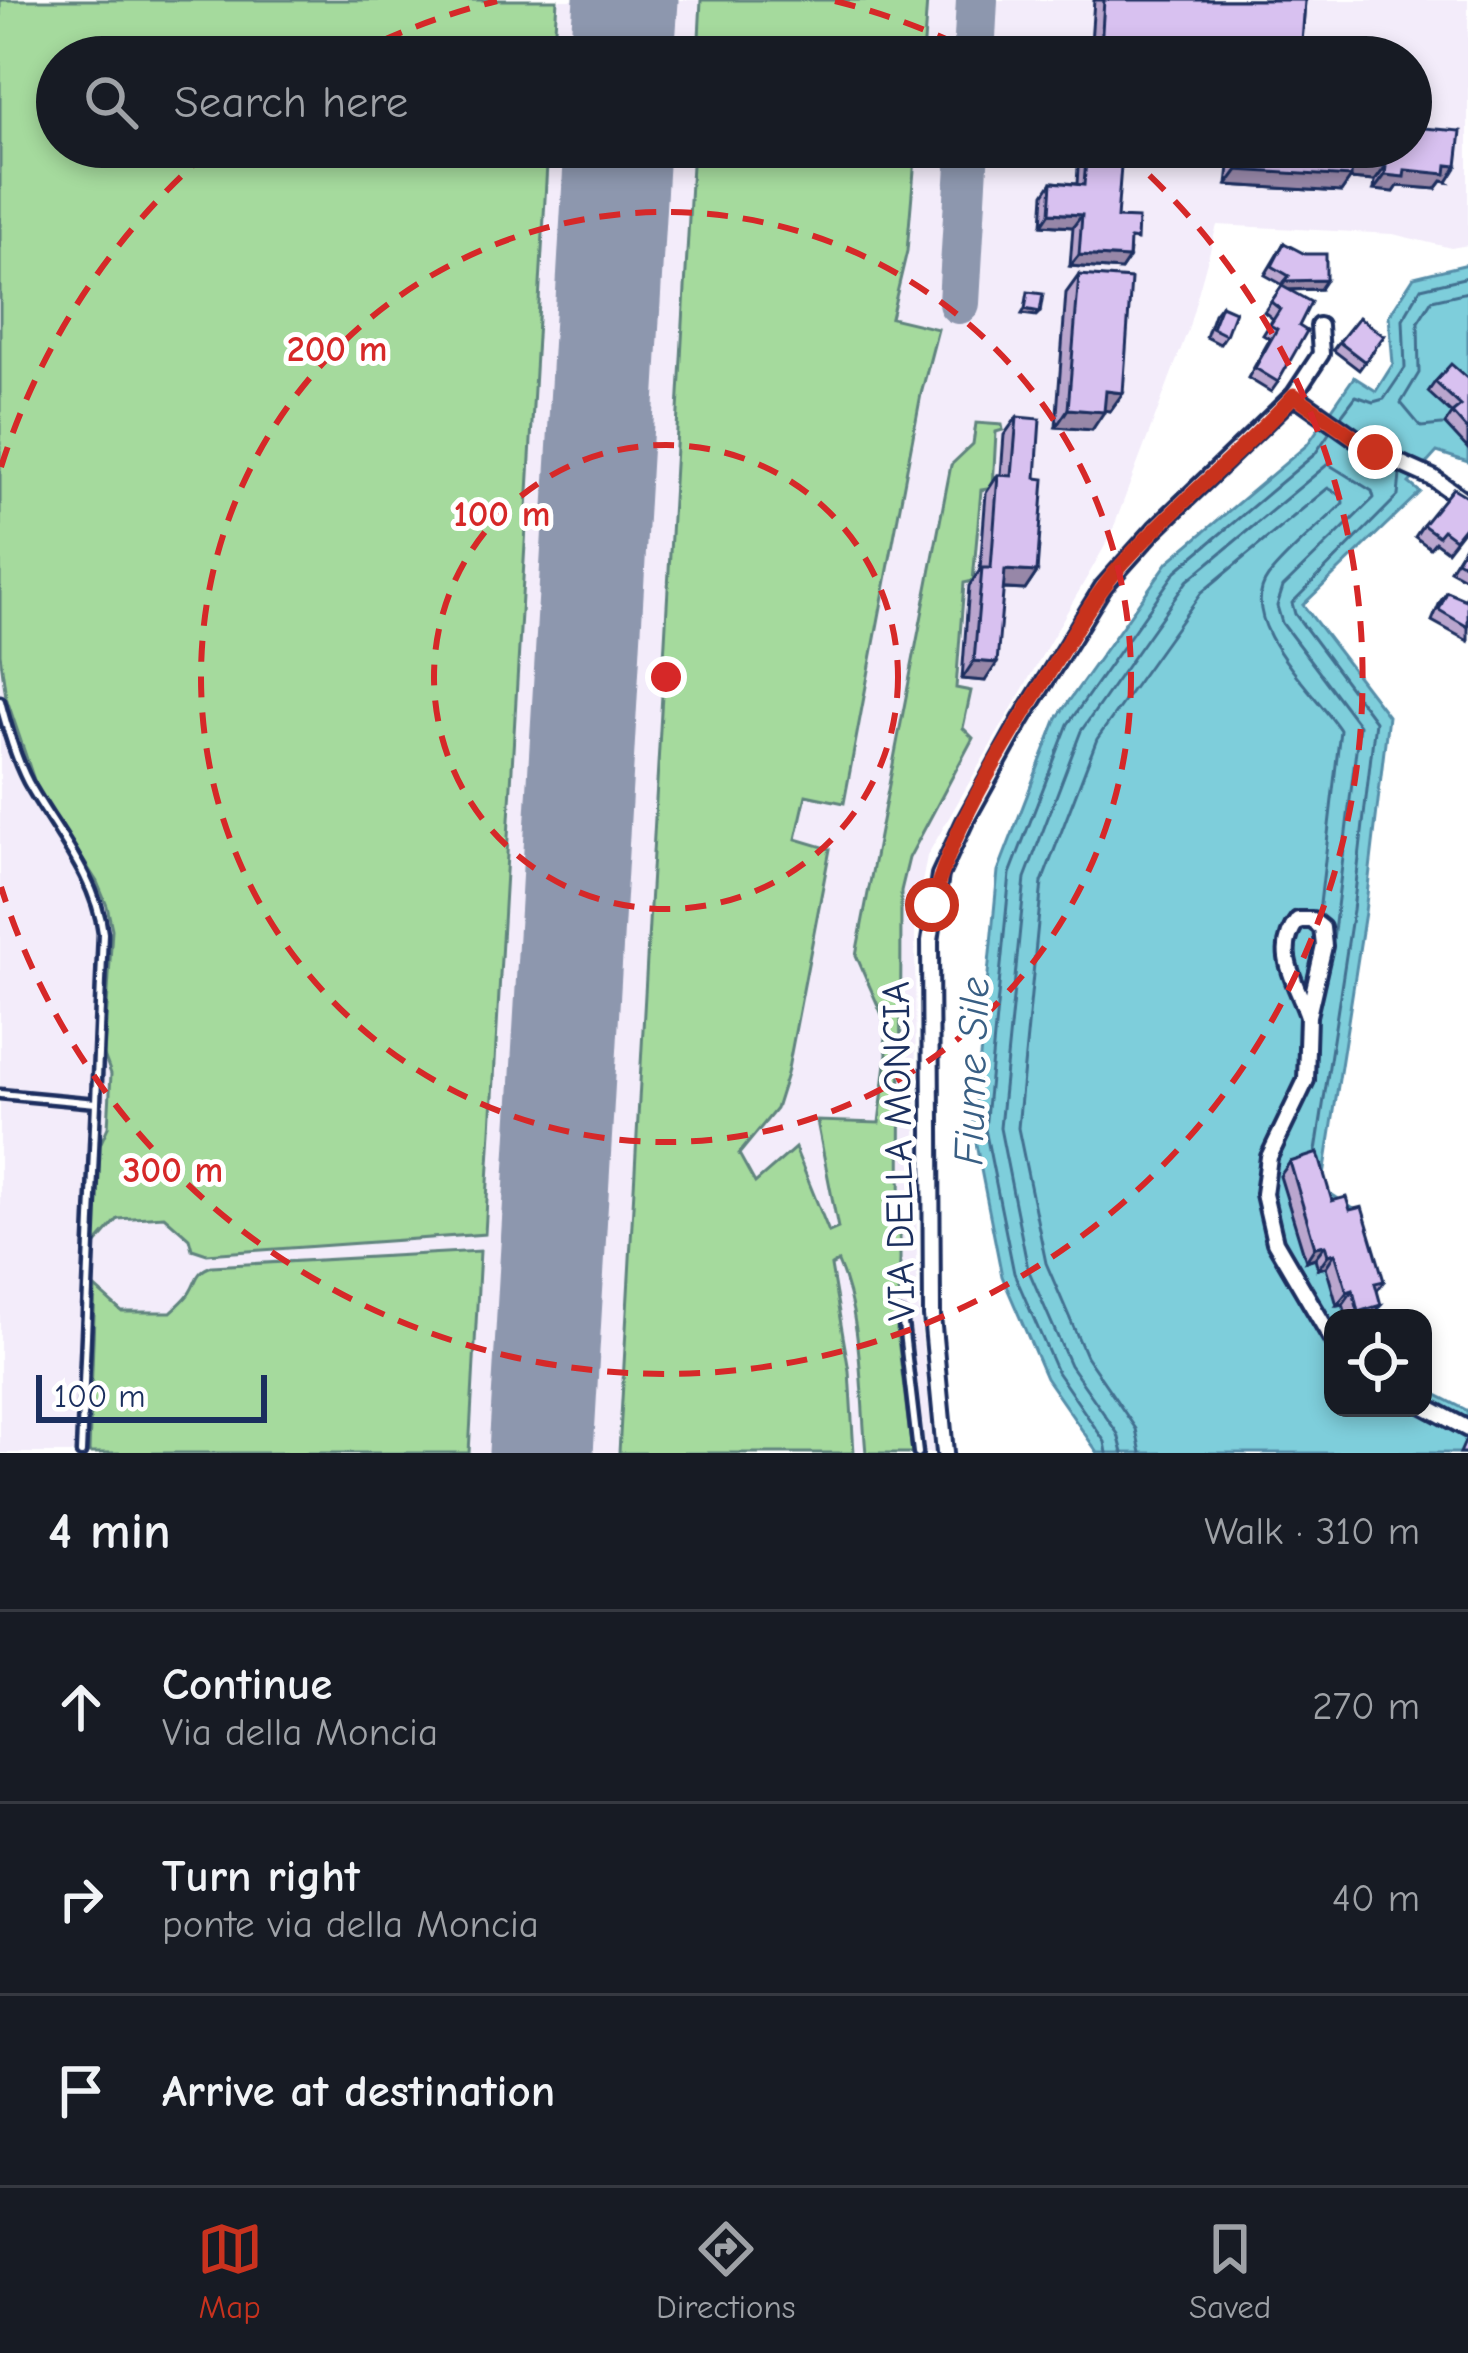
<!DOCTYPE html>
<html lang="en">
<head>
<meta charset="utf-8">
<style>
	body { margin:0; font-family:"Comic Neue",sans-serif; background:#242831; color:#f1f3f6 }
	.controls { position:absolute; right:36px; bottom:36px; display:grid; overflow:hidden; border-radius:24px; box-shadow:0 6px 18px #0003 }
	.controls button { width:108px; height:108px; display:grid; place-items:center; padding:0; border:0; border-bottom:3px solid #363941; background:#171b24; color:#f1f3f6; font:60px sans-serif }
	.scale { position:absolute; left:36px; bottom:30px; width:231px; box-sizing:border-box; padding-left:12px; border:6px solid #1b2f5e; border-top:0; font-size:33px; line-height:42px; white-space:nowrap; color:#1b2f5e; -webkit-text-stroke:9px #fff; paint-order:stroke }
	.stop { position:absolute; width:36px; height:36px; margin:-27px; border:9px solid #c8321e; border-radius:50%; background:#fff }
	.stop.end { background:#c8321e; border-color:#fff; box-shadow:0 3px 12px #0008 }
	.list { margin:0; padding:0; list-style:none }
	h2 { display:flex; justify-content:space-between; align-items:center; height:156px; margin:0; padding:0 48px; font-size:51px }
	h2 small { font-size:39px; font-weight:400; color:#9ea1a6 }
	.list li { display:grid; grid-template-columns:78px 1fr auto; gap:36px; align-items:center; box-sizing:border-box; height:192px; padding:0 48px; border-top:3px solid #363941 }
	.list b { display:block; font-size:45px; white-space:nowrap }
	.list p { margin:0; font-size:39px; white-space:nowrap; color:#9ea1a6 }
	.list em { font-size:39px; font-style:normal; color:#9ea1a6 }
	.icon { flex:none; width:66px; height:66px; fill:none; stroke:currentColor; stroke-width:2; stroke-linecap:round; stroke-linejoin:round }
	.map { position:relative; flex:none; width:1468px; height:1453px; overflow:hidden }
	.search { position:absolute; background:#171b24; box-shadow:0 6px 18px #0003; left:36px; right:36px; top:36px; height:132px; display:flex; align-items:center; gap:30px; box-sizing:border-box; padding:0 42px; border-radius:66px; color:#9ea1a6; font-size:45px }
	.sheet { height:732px; background:#171b24 }
	nav { display:flex; justify-content:space-around; align-items:center; box-sizing:border-box; height:168px; border-top:3px solid #363941; background:#171b24; font-size:33px; color:#9ea1a6 }
	nav a { display:grid; justify-items:center; gap:6px }
	nav .on { color:#c8321e }
	.map>svg:first-child { display:block }
	.built { fill:#f3ecfa; fill-rule:evenodd }
	.green { fill:#a5da9d; stroke:#60847e; stroke-width:3 }
	.water { fill:#7ecedb; stroke:#568ea9; stroke-width:3 }
	.lines { fill:none; stroke-linecap:round; stroke-linejoin:round }
	.shore { stroke:#436f90; stroke-width:3 }
	.taxiway { stroke:#8d97ae; stroke-width:42 }
	.runway { stroke:#8d97ae; stroke-width:105 }
	.service-casing { stroke:#1b2f5e; stroke-width:15 }
	.minor-casing { stroke:#1b2f5e; stroke-width:22 }
	.service { stroke:#fff; stroke-width:6 }
	.minor { stroke:#fff; stroke-width:14 }
	.wall { fill:#baa6ce; stroke:#1b2f5e; stroke-width:3 }
	.shaded-wall { fill:#9787a8; stroke:#1b2f5e; stroke-width:3 }
	.building { fill:#d8c1f0; stroke:#1b2f5e; stroke-width:3 }
	.route { stroke:#c8321e; stroke-width:15 }
	.ring { fill:none; stroke:#d62828; stroke-width:6; stroke-dasharray:21 15 }
	.labels { text-anchor:middle; dominant-baseline:central; stroke-width:10; stroke-linejoin:round; paint-order:stroke }
	.street-label { font-size:39px; fill:#1b2f5e; stroke:#fff }
	.water-label { font-size:42px; font-style:italic; fill:#395f84; stroke:#fff }
	.centre { fill:#d62828; stroke:#fff; stroke-width:6 }
	.ring-label { font-size:36px; text-anchor:middle; font-weight:bold; fill:#d62828; stroke:#fff; stroke-width:10; stroke-linejoin:round; paint-order:stroke }
</style>
</head>
<body>
<div class="map">
<svg width="1468" height="1453" viewBox="0 0 1468 1453">
	<rect width="100%" height="100%" fill="#fff"/>
	<filter id="ink" filterUnits="userSpaceOnUse"><feTurbulence type="fractalNoise" baseFrequency=".00833" numOctaves="2"/><feDisplacementMap in="SourceGraphic" scale="24" xChannelSelector="R" yChannelSelector="G"/><feConvolveMatrix kernelMatrix="1 2 1 2 8 2 1 2 1" color-interpolation-filters="sRGB"/></filter>
	<g filter="url(#ink)">
		<path class="built" d="M0,0H1468V245L1451,248L1393,234L1217,225L1188,330L1110,537L927,856L915,921L917,1292L934,1453H0ZM57,57H1411V147H57Z"/>
		<path class="green" d="M0,0H557L553,57H57V147H548L485,1234L207,1254L192,1249L189,1238L164,1216L118,1219L95,1245L99,1147L108,1127L111,1074L104,1055L112,929L107,906L97,882L36,786L6,697L0,654Z
			M701,0H927L923,57H698Z
			M693,147H916L907,251L891,318L938,329L921,394L844,803L806,795L796,839L830,849L787,1074L776,1109L739,1154L755,1183L795,1148L829,1232L838,1228L817,1121L879,1123L887,1054L883,1017L856,955L951,465L973,444L976,423L1002,425L1003,430L996,432L993,488L981,490L973,581L964,583L956,688L971,691L963,728L973,738L909,858L901,891L900,1260L897,1331L912,1453H866C860,1391 863,1319 838,1262L831,1266L849,1371L854,1453H619Z
			M480,1251L469,1453H89L95,1288L122,1312H171C177,1306 186,1299 190,1292C198,1279 195,1272 212,1266Z"/>
		<path class="water" d="M1468,264V462L1437,452L1409,483L1420,492L1303,605L1388,716L1365,912L1322,1188L1364,1216L1381,1318H1333V1408H1423V1388L1468,1411V1453H1098L1046,1378L1002,1276L973,1129L998,871L1057,718L1168,562L1307,445L1354,377L1376,391L1393,364L1389,316L1414,277Z"/>
		<g class="lines">
			<path class="shore" d="M1341,416L1356,396L1373,402L1384,399L1405,368L1403,319L1421,288L1468,277
				M1442,425L1421,427L1401,403L1419,373L1418,322L1432,300L1468,292
				M1316,1151L1353,910L1375,721L1295,614L1292,603L1398,496L1400,474
				M1107,1453L1105,1442L1057,1372L1014,1273L985,1129L1010,874L1068,724L1176,571L1315,454L1330,432
				M1123,1453L1118,1434L1070,1365L1028,1269L1000,1128L1025,878L1081,731L1187,581L1328,464L1372,491L1374,498L1283,587L1277,606L1282,623L1359,725L1333,940
				M1141,1453L1136,1429L1086,1356L1046,1263L1018,1128L1042,882L1097,739L1201,593L1328,488L1342,496L1343,503C1319,528 1289,550 1268,577C1235,622 1316,693 1340,730L1319,913"/>
			<path class="taxiway" d="M974,57L977,0
				M959,303L968,147"/>
			<path class="runway" d="M622,57L626,0
				M541,1453L617,147"/>
			<defs>
				<path id="service" d="M0,701C7,728 15,757 28,782C55,831 96,876 103,933L96,1103
					M0,1094L96,1103L81,1453
					M902,1315L918,1453"/>
				<path id="minor" d="M1294,395L1375,452L1433,478L1468,503
					M1308,1016C1297,983 1272,952 1298,920H1312L1322,928L1324,946L1308,1016L1306,1080L1269,1157L1264,1194L1275,1242L1333,1341
					M1423,1405L1468,1429
					M945,1453L932,1316L930,941L940,875L965,821L1021,720L1103,587L1155,529L1294,395L1321,354L1319,326"/>
			</defs>
			<use href="#service" class="service-casing"/>
			<use href="#minor" class="minor-casing"/>
			<use href="#service" class="service"/>
			<use href="#minor" class="minor"/>
		</g>
		<path class="wall" d="M1094,0H1305L1301,57H1090Z
			M1082,147H1113L1111,165L1117,218L1130,250L1129,258L1121,270L1070,266L1073,227L1042,225L1044,194L1052,182L1077,184L1079,151Z
			M1231,147H1411L1447,182L1442,181L1436,189L1398,186L1394,192L1374,190L1375,181L1350,179L1341,192L1227,185Z
			M1284,243L1320,289L1289,290L1299,326L1278,382L1271,392L1248,378L1270,339L1263,335L1273,319L1264,312L1283,285L1265,275Z
			M1079,275L1123,393L1110,411L1104,410L1092,430L1056,427L1066,293Z
			M1221,305L1226,335L1220,344L1206,337L1214,314Z
			M1384,336L1359,370L1333,350L1339,342Z
			M1468,379V449L1445,424L1452,414L1428,392L1435,382Z
			M1017,417L1036,478L1037,572L1025,590L1003,589L985,681L962,679L969,586L980,570L986,493L998,475H1001L1004,435Z
			M1468,524L1447,551L1435,542L1430,548L1415,537L1423,525Z
			M1465,546L1468,548V580L1450,570Z
			M1447,592L1465,600L1468,593V641L1432,621L1440,602Z
			M1290,1162L1332,1201L1384,1281L1377,1291L1372,1318H1347L1343,1304L1337,1305L1326,1267L1318,1269L1315,1258L1306,1261L1280,1176Z"/>
		<path class="shaded-wall" d="M1101,48L1220,57H1094Z
			M1010,147H1060L1057,151L1009,149Z
			M1352,163L1386,166L1375,181L1350,179L1341,192L1227,185L1238,170Z
			M1447,165L1457,166L1447,182L1442,181L1436,189L1398,186L1394,192L1374,190L1385,175L1405,170Z
			M1050,213L1082,215L1073,227L1042,225Z
			M1079,255L1129,258L1121,270L1070,266Z
			M1326,280L1320,289L1279,290L1285,281Z
			M1025,309L1040,312L1036,316L1022,314Z
			M1106,391L1123,393L1110,411L1093,409Z
			M1068,409L1104,412L1092,430L1056,427Z
			M1005,570L1037,572L1025,590L992,588Z
			M974,661L997,663L985,681L962,679Z
			M1325,1245L1315,1258L1306,1261L1315,1247Z
			M1335,1253L1326,1267L1318,1269L1328,1255Z
			M1353,1290L1343,1304L1337,1305L1347,1292Z
			M1381,1305L1372,1318H1354L1358,1312Z"/>
		<path class="building" d="M1104,0H1305L1301,57H1220L1101,48Z
			M1411,127L1461,131L1457,166L1447,165L1446,174L1405,170L1404,177L1385,175L1386,166L1352,163L1351,177L1238,170L1240,147H1411Z
			M1087,147H1113L1111,165L1121,166L1117,218L1138,219L1137,240L1130,239L1129,258L1079,255L1082,215L1050,213L1052,182L1084,185Z
			M1284,243L1305,254H1326V280L1285,281L1289,276L1272,266Z
			M1079,275L1131,279L1123,393L1106,391L1104,412L1068,409Z
			M1282,286L1311,302L1299,326L1307,331L1278,382L1255,368L1277,329L1270,325L1280,309L1271,302Z
			M1028,292L1043,294L1040,312L1025,309Z
			M1221,305L1235,311L1226,335L1212,328Z
			M1359,317L1384,336L1365,362L1339,342Z
			M1451,364L1468,379V431L1452,413L1461,406L1435,382Z
			M1017,417L1040,419L1036,478L1044,479L1037,572L1005,570L997,663L974,661L982,568H991L998,475L1012,476Z
			M1453,488L1468,497V523L1455,539L1443,530L1438,536L1423,525Z
			M1465,546L1468,548V566L1457,560Z
			M1447,592L1466,600L1468,597V627L1439,610Z
			M1318,1153L1332,1201L1346,1197L1350,1210L1362,1207L1384,1281L1375,1283L1381,1305L1358,1312L1353,1290L1347,1292L1335,1253L1328,1255L1325,1245L1315,1247L1290,1162Z
			M1468,1435V1453H1460Z"/>
	</g>
	<g class="lines" filter="url(#ink)">
		<path class="route" d="M932,905C953,824 1004,747 1047,676C1071,637 1093,596 1124,562C1177,503 1241,454 1294,395L1375,452"/>
	</g>
	<g class="ring">
		<circle cx="666" cy="677" r="232"/>
		<circle cx="666" cy="677" r="465"/>
		<path d="M1 467A697 697 0 0 1 209 151M350 56A697 697 0 0 1 497 1M835 1A697 697 0 0 1 982 56M1123 151A697 697 0 1 1 1 887"/>
	</g>
	<g class="labels">
		<g class="street-label">
			<text transform="translate(899 1151) rotate(-91)">VIA DELLA MONCIA</text>
		</g>
		<g class="water-label">
			<text transform="translate(972 1071) rotate(-88)">Fiume Sile</text>
		</g>
	</g>
	<circle cx="666" cy="677" r="18" class="centre"/>
	<g class="ring-label">
		<text x="337" y="361">200 m</text>
		<text x="502" y="526">100 m</text>
		<text x="173" y="1182">300 m</text>
	</g>
</svg>
<div class="controls">
<button><svg class="icon" aria-label="locate" viewBox="0 0 24 24"><circle cx="12" cy="12" r="6"/><path d="M12 2v4M12 18v4M2 12h4M18 12h4"/></svg></button>
</div>
<div class="scale">100 m</div>
<div class="stop" style="left:932px;top:905px"></div>
<div class="stop end" style="left:1375px;top:452px"></div>
<div class="search"><svg class="icon" aria-label="search" viewBox="0 0 24 24"><circle cx="10" cy="10" r="6"/><path d="M15 15l6 6"/></svg>Search here</div>
</div>
<section class="sheet">
<h2>4 min<small>Walk · 310 m</small></h2>
<ul class="list">
<li><svg class="icon" aria-label="ahead" viewBox="0 0 24 24"><path d="M12 20V5M6 11l6-6 6 6"/></svg><div><b>Continue</b><p>Via della Moncia</p></div><em>270 m</em></li>
<li><svg class="icon" aria-label="right" viewBox="0 0 24 24"><path d="M7 20v-9h11M14 6l5 5-5 5"/></svg><div><b>Turn right</b><p>ponte via della Moncia</p></div><em>40 m</em></li>
<li><svg class="icon" aria-label="arrive" viewBox="0 0 24 24"><path d="M6 21V4h12l-3 4 3 4H6"/></svg><div><b>Arrive at destination</b></div></li>
</ul>
</section>
<nav>
<a class="on"><svg class="icon" aria-label="map" viewBox="0 0 24 24"><path d="M3 6l6-2 6 2 6-2v14l-6 2-6-2-6 2zM9 4v14M15 6v14"/></svg>Map</a>
<a><svg class="icon" aria-label="directions" viewBox="0 0 24 24"><path d="M12 3l9 9-9 9-9-9zM9 14v-3h6M13 9l2 2-2 2"/></svg>Directions</a>
<a><svg class="icon" aria-label="saved" viewBox="0 0 24 24"><path d="M7 4h10v16l-5-4-5 4z"/></svg>Saved</a>
</nav>
</body>
</html>
